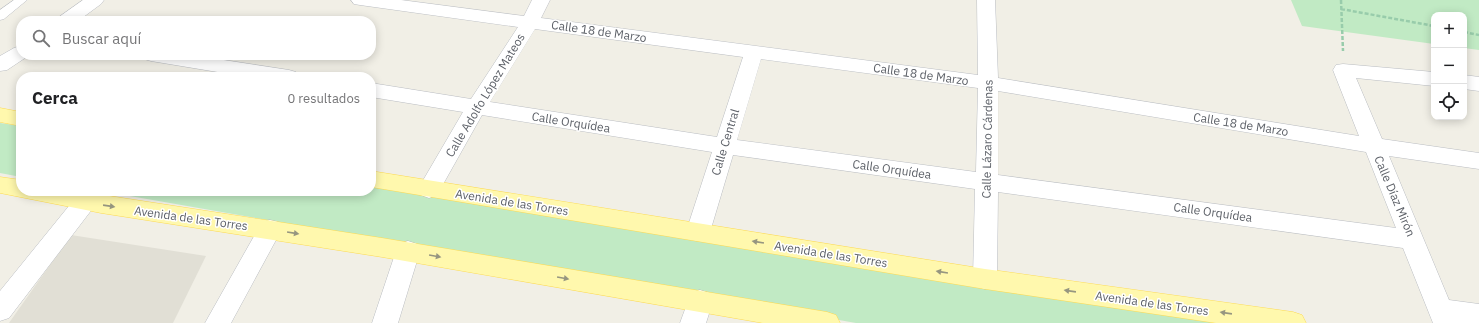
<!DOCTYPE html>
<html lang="es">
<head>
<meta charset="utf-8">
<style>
	body { margin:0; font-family:"IBM Plex Sans",sans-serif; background:#f6f6f6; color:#202124 }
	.controls { position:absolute; right:12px; top:12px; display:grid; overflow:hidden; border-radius:8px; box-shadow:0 2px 10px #0003 }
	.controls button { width:36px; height:36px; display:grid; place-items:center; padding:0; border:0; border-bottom:1px solid #e0e0e0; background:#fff; color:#202124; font:20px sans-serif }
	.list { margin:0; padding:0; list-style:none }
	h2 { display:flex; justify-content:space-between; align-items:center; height:52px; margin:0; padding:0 16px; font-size:17px }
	h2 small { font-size:13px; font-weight:400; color:#757577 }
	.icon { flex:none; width:22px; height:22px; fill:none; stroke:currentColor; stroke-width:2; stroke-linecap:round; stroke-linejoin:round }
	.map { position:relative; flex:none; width:1479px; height:323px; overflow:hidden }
	.search { position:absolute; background:#fff; box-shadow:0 2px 10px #0003; left:16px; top:16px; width:360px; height:44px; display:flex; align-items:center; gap:10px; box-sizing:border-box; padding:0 14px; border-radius:16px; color:#757577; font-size:15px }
	.panel { position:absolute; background:#fff; box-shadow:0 2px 10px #0003; left:16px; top:72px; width:360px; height:124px; border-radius:16px }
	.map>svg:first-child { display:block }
	.education { fill:#e1dfd5 }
	.green { fill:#c1eac4 }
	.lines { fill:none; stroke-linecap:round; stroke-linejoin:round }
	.service-casing { stroke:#babdc2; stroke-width:1 }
	.minor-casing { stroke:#babdc2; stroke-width:1 }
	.tertiary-casing { stroke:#babdc2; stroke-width:1 }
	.primary-casing { stroke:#fdda52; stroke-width:1 }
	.path { stroke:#98ccab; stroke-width:2.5; stroke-dasharray:4 2; stroke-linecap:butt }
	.service { fill:#fff; fill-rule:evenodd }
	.minor { fill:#fff; fill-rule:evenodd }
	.tertiary { fill:#fff; fill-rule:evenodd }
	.primary { fill:#fff8ad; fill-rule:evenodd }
	.oneway { fill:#969680 }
	.labels { text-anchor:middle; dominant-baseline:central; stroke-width:3; stroke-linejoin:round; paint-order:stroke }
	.street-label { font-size:12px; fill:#5d6168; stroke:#fff }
</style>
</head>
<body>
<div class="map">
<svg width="1479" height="323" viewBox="0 0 1479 323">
	<rect width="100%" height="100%" fill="#f1efe6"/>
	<path class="education" d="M71,235L206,256L173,323H9Z"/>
	<path class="green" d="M1291,0H1479V50L1464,48V15H1434V44L1302,26Z
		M0,123L21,126V177L0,173Z
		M371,183L1230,323H856L101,191H371Z"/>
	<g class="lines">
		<defs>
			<path id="service" d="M14,0H27L4,19L0,20V10Z"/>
			<path id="minor" d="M351,0H401L524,16L532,0H550L541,18L978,75L977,0H995L998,78L1359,136L1333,70L1336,65L1343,64L1434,72V86L1356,78L1382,139L1479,153V169L1389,156L1449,300L1479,304V323H1433L1403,248L998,192L997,279L994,286L985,289L976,286L973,279L975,189L733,155L710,232L706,239L698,241L690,239L686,232L712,152L482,115L437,195L429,198L421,195L418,189L463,112L371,97V83L471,99L518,27L360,5L354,4ZM535,29L743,57L717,137L490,102ZM761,59L978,88L976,172L737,140ZM998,91L1366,152L1396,228L998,175Z
				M141,55H191L289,70L296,72L299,77H248L151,61L144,59Z
				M1464,75L1479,77V91L1464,89Z
				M85,193L93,196L97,202L93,208L9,318L0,321V291L77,196Z
				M270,220L278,222L282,229L231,323H205L262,222Z
				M408,241L417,244L420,251L398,323H372L396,251L399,244Z
				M700,290L709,293L713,301L706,323H680L691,293Z"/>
			<path id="tertiary" d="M83,0H104L101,4L78,21H57L59,17Z
				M21,46V55H29L28,56L7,70L0,71V56L14,48Z"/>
			<path id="primary" d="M0,108L21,112V126L0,122Z
				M371,171L985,269L1293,312L1302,315L1306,323H1216L985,289L371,187Z
				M0,177L21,180V191H77L382,238L827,312L836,315L840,323H763L382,257L101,213L0,193Z"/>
		</defs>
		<use href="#service" class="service-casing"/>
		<use href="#minor" class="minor-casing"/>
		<use href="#tertiary" class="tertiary-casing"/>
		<use href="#primary" class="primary-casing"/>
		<path class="path" d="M1341,0L1343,51
			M1341,9L1434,26
			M1464,32L1479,35"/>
		<use href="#service" class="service"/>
		<use href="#minor" class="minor"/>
		<use href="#tertiary" class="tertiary"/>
		<use href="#primary" class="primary"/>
	</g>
	<defs><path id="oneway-solid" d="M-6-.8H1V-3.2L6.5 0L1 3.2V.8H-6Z"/></defs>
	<g class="oneway">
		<use href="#oneway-solid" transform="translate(109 206) rotate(8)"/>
		<use href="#oneway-solid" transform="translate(293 233) rotate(9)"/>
		<use href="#oneway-solid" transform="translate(758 242) rotate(-171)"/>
		<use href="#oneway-solid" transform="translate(435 256) rotate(10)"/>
		<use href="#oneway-solid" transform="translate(942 272) rotate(-171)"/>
		<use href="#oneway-solid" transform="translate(563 278) rotate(10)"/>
		<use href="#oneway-solid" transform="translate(1070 291) rotate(-172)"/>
		<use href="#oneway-solid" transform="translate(1226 313) rotate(-172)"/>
	</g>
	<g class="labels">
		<g class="street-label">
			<text transform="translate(599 31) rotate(8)">Calle 18 de Marzo</text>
			<text transform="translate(921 74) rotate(8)">Calle 18 de Marzo</text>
			<text transform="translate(485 95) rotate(-59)">Calle Adolfo López Mateos</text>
			<text transform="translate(571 122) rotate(9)">Calle Orquídea</text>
			<text transform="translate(1241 124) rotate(9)">Calle 18 de Marzo</text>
			<text transform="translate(987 139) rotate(-89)">Calle Lázaro Cárdenas</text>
			<text transform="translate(725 142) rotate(-73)">Calle Central</text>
			<text transform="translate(892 169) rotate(8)">Calle Orquídea</text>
			<text transform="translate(1395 196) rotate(67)">Calle Díaz Mirón</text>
			<text transform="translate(512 202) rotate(9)">Avenida de las Torres</text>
			<text transform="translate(1213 212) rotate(8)">Calle Orquídea</text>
			<text transform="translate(191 218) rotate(8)">Avenida de las Torres</text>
			<text transform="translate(831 254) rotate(9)">Avenida de las Torres</text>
			<text transform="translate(1152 303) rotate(8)">Avenida de las Torres</text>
		</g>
	</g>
</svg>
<div class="controls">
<button>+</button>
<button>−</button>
<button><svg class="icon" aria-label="locate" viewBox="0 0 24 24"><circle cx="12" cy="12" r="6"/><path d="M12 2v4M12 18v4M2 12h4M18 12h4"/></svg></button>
</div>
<div class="search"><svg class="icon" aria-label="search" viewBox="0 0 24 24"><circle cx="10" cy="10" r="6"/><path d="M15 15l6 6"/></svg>Buscar aquí</div>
<section class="panel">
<h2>Cerca<small>0 resultados</small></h2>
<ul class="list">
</ul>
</section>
</div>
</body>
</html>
